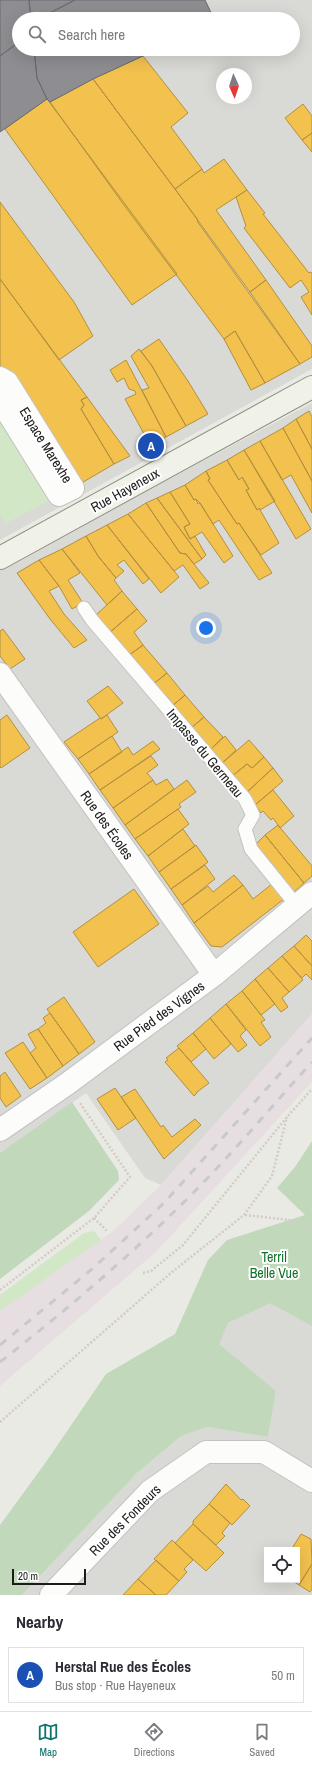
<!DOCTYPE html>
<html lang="en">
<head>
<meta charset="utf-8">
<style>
	body { margin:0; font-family:"Archivo Narrow",sans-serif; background:#f7f7f7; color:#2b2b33 }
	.controls { position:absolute; right:12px; bottom:12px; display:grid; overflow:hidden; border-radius:0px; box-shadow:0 4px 16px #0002 }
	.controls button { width:36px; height:36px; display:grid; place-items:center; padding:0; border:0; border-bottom:1px solid #e1e1e2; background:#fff; color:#2b2b33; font:20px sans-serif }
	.compass { position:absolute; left:216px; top:68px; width:36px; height:36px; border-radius:50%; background:#fff; box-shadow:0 4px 16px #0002; rotate:177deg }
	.scale { position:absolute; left:12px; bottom:10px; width:74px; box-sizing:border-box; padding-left:4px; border:2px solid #1c1c1c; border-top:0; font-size:11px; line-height:14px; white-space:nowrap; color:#1c1c1c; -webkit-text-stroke:3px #fff; paint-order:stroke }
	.you { position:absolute; left:206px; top:628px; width:14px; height:14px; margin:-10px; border:3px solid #fff; border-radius:50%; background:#1a73e8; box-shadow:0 0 0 6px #1a73e833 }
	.badge { display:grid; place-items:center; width:26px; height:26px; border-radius:50%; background:#0f766e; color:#fff; font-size:13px; font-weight:700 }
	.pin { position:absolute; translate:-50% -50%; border:2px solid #fff; box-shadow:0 1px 4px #0006 }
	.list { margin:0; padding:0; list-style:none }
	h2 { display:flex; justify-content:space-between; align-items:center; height:52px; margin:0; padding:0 16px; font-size:17px }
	h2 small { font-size:13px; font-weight:400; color:#7c7c81 }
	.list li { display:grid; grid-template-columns:26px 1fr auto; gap:12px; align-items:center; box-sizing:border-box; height:56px; margin:0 8px 8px; padding:0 8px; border:1px solid #e1e1e2; border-radius:0px }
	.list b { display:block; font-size:15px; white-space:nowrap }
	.list p { margin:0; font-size:13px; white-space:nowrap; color:#7c7c81 }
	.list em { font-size:13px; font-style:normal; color:#7c7c81 }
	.icon { flex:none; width:22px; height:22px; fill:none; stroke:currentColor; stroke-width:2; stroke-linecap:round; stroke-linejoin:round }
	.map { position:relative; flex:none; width:312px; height:1595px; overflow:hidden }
	.search { position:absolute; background:#fff; box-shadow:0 4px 16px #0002; left:12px; right:12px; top:12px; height:44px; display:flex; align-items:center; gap:10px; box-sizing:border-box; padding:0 14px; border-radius:22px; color:#7c7c81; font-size:15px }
	.sheet { height:116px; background:#fff }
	nav { display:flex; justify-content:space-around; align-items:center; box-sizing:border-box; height:56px; border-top:1px solid #e1e1e2; background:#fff; font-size:11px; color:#7c7c81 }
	nav a { display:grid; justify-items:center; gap:2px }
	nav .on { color:#0f766e }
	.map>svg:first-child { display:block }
	.residential { fill:#d9d9d6; fill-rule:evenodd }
	.industrial { fill:#e7dee2 }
	.grass { fill:#d2e7c5 }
	.forest { fill:#c1d8bb }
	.homes { fill:#f2c14e; stroke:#b2903f }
	.industry { fill:#8d8d92; stroke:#6b6b6f }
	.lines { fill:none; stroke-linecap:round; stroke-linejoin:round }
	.lane-casing { stroke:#c3c3c1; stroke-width:15 }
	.street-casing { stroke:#c3c3c1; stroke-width:24 }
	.secondary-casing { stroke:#8e937f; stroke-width:24 }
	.path { stroke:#d4cac6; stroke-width:2.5; stroke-dasharray:2 2; stroke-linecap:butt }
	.lane { stroke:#fcfcfb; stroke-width:13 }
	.street { stroke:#fcfcfb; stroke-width:22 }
	.secondary { stroke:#f0f2ea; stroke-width:22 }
	.rail { stroke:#c9c9c8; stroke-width:3; stroke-dasharray:8 8; stroke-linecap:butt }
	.labels { text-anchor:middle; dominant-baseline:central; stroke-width:4; stroke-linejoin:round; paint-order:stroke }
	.street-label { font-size:14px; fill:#1c1c1c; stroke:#fff }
	.park-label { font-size:14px; fill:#127228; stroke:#fff }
</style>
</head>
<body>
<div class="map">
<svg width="312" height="1595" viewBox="0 0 312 1595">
	<rect width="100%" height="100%" fill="#eaeae5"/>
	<path class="residential" d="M0,0H312V369L0,540ZM19,19H293V49H19ZM222,74H246V98H222Z
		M312,403V1014L161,1185L145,1178L86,1093L0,1153V569Z
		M270,1302L312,1326V1595H22L137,1473L181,1436L207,1427L268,1437L276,1391L218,1344L228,1323ZM267,1550H297V1580H267Z"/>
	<path class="industrial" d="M312,1014V1082L157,1251L0,1386V1311L112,1232L161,1185Z"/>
	<path class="grass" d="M0,400L59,495L5,524L0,514Z
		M94,1231L101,1240L0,1311V1295L84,1233Z"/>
	<path class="forest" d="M72,1102L118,1171L119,1180L89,1211L0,1279V1153Z
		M312,1141V1326L270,1303L228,1323L219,1344L276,1391L268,1437L207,1427L181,1436L137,1473L22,1595H0V1525L46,1462L106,1374L175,1334L208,1260L227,1240L305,1215L277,1188L295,1167Z"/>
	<path class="homes" d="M143,56L188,113L171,127L202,169L175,189L93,79Z
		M93,79L198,220L197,221L300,364L265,383L235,331L224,339L124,205L50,102Z
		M47,99L177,274L132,305L5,129Z
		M303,104L312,116V133L302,140L285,118Z
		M312,133V152L302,140Z
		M224,159L247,190L216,210L266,280L250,292L175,189L202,169L204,173Z
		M247,190L265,213L263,214L309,273L310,272L312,273V315L301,297L309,292L301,280L290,288L244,228L246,226L236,197Z
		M0,202L74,302L93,336L59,360L0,279Z
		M0,279L87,397L81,400L84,405L81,409L114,464L73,488L0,371Z
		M266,280L312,346V357L300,364L250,292Z
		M235,331L265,383L251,390L224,339Z
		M159,339L188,381L208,414L186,426L152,366L141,351Z
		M139,349L152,366L186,426L166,437L142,390L149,388L131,356Z
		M126,360L166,437L150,445L125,399L136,394L135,391L129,389L124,378L117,382L110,370Z
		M87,397L130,456L114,464L81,409L84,405L81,400Z
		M309,411L312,417V449L296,419Z
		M296,419L312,449V481L283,428Z
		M283,428L312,481V513L291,475L282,480L260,441Z
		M260,441L311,529L296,539L244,450Z
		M244,450L275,501L260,510L259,508L257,510L246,490L249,489L242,477L239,480L227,460Z
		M227,460L239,480L242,477L249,489L246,490L257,510L259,508L279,543L261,555L239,523L237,524L208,480L210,479L206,471Z
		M206,471L210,479L208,480L237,524L239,523L272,573L259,580L219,520L213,524L200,503L196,499L194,500L185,485Z
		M185,485L194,500L196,499L198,504L200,503L233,556L224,563L202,532L190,539L184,527L190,524L170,492Z
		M170,492L190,524L184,527L190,539L195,536L206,555L202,559L157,498Z
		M157,498L202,559L194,564L186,554L180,553L146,503Z
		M146,503L180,553L186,554L209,583L200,589L183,565L174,571L128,514Z
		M128,514L179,577L161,593L107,525Z
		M107,525L149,579L143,584L124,560L117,565L124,571L116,578L98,556L86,536Z
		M86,536L98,556L116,578L114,580L122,591L107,605L62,549Z
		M62,549L80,573L68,580L83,603L72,609L59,586L39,560Z
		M39,560L59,586L49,591L64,614L87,640L74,648L50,619L17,573Z
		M122,591L137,609L109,633L96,615Z
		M137,609L147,621L134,632L143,645L128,656L109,633Z
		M3,629L25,659L10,669L0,656V631Z
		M143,645L167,673L152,685L128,656Z
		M167,673L185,695L171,707L152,685Z
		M108,686L123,703L101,719L87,701Z
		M185,695L204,717L190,729L171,707Z
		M7,715L30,748L1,768L0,767V720Z
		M107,715L118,732L78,759L64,742L100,718L101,719Z
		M204,717L223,737L209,751L190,729Z
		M112,736L122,752L89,774L78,759Z
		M225,736L236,750L220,765L209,751Z
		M249,740L264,757L252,768L247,764L231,777L220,765Z
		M153,741L160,749L100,790L89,774L128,747L133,755Z
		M151,756L158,765L147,773L153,780L113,808L100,790Z
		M264,757L273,768L245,794L231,777L247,764L252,768Z
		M273,768L283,781L255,805L245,794Z
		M167,779L174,789L125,825L113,808L153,780L156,785Z
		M187,780L196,792L179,804L181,807L178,809L135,839L125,825Z
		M273,790L294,816L280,828L273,818L271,820L263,811L261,813L255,805Z
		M178,809L189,824L148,856L135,839Z
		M278,825L312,866V876L304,883L265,835Z
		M183,829L195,846L159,872L148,856Z
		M265,835L304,883L293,893L255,845Z
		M196,845L208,862L171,889L159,872Z
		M205,865L215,879L182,905L171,889Z
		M234,875L243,885L194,923L182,905L208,886L213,892Z
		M272,884L284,899L222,947L211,946L194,923L243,885L253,899Z
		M134,889L159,924L98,967L73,932Z
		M306,935L312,941V966L294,946Z
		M294,946L312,966V980L306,974L302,978L282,956Z
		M282,956L303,980L289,992L268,968Z
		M268,968L289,992L282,998L288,1007L281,1012L255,979Z
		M255,979L275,1004L261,1015L242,991Z
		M242,991L265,1020L261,1022L271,1037L260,1046L226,1004Z
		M64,997L95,1042L79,1054L47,1009Z
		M226,1004L246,1030L240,1036L247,1045L238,1052L210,1018Z
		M50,1013L79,1054L63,1066L38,1029L46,1023L43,1018Z
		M210,1018L231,1044L214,1059L193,1033Z
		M38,1029L63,1066L47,1078L30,1053L36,1048L28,1034Z
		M193,1033L206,1049L191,1062L177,1046Z
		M23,1042L47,1078L30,1089L5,1053Z
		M179,1048L209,1083L197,1092V1093L194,1096L165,1062L168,1060L166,1058Z
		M5,1072L21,1096L6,1107L0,1098V1076Z
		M115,1088L136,1118L118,1130L97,1099Z
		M135,1089L161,1127L163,1125L172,1137L195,1119L201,1125L164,1159L121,1097Z
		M226,1484L241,1500L243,1499L250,1506L232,1525L209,1504Z
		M209,1504L230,1523L222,1533L225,1536L216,1545L193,1524V1521Z
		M193,1524L224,1553L206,1571L175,1543Z
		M301,1534L311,1539L312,1564L299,1585L291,1580H297V1550H291Z
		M172,1540L193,1560L184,1569L187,1572L179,1581L154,1559Z
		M156,1560L179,1581L166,1595H156L138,1579Z
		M312,1564V1589L310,1592L299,1585Z
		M138,1579L156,1595H123Z"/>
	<path class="industry" d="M0,0H29L31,19H19V42L0,56Z
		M29,0H75L38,19H31Z
		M75,0H205L214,19H38Z
		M19,42V49H34L37,78L47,99L0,132V56Z
		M34,49H158L93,79L50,102L47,99L37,78Z"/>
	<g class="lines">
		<defs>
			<path id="lane" d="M84,608L92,620L245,799L253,815L245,829L251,849L297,906"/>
			<path id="street" d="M0,378L7,382L73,488L59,495L0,400
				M0,674L214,975
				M0,1130L67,1084L214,975L312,893
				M51,1595L150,1491L206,1452H264L312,1481"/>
			<path id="secondary" d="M0,558L312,387"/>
		</defs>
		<use href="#lane" class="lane-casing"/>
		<use href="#street" class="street-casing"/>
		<use href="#secondary" class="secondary-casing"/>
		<path class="path" d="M245,1215L289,1220L312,1229
			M94,1218L107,1231
			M143,1273L151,1271L183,1245L287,1117L312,1089
			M0,1290L94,1218L130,1177L80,1103
			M0,1422L172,1272L244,1215L272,1176L287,1117"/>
		<use href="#lane" class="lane"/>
		<use href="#street" class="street"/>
		<use href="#secondary" class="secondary"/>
		<path class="rail" d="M0,1345L92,1269L164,1203L312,1038
			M0,1362C69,1308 136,1251 198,1188C237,1148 274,1104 312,1062"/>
	</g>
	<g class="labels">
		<g class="street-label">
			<text transform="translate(46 445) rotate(58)">Espace Marexhe</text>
			<text transform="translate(125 490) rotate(-29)">Rue Hayeneux</text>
			<text transform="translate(205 753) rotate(50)">Impasse du Germeau</text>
			<text transform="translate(107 825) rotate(55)">Rue des Écoles</text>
			<text transform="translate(159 1016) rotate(-36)">Rue Pied des Vignes</text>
			<text transform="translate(125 1520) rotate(-45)">Rue des Fondeurs</text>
		</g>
		<g class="park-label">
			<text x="274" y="1257">Terril<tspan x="274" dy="16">Belle Vue</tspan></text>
		</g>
	</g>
</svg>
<div class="controls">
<button><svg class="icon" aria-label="locate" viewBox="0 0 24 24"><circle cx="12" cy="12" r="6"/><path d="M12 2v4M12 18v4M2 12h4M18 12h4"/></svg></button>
</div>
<svg class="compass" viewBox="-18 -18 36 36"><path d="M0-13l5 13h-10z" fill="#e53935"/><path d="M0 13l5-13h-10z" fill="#7c7c81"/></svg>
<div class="scale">20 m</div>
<div class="you"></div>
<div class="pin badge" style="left:151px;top:446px;background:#1a4fb4">A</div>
<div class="search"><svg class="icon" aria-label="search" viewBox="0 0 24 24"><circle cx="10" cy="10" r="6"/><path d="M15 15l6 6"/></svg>Search here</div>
</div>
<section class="sheet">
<h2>Nearby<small></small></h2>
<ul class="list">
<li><span class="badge" style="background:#1a4fb4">A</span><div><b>Herstal Rue des Écoles</b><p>Bus stop · Rue Hayeneux</p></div><em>50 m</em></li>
</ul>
</section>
<nav>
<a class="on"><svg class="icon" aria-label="map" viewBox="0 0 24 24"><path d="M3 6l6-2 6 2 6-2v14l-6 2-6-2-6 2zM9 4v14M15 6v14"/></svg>Map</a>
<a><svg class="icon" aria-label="directions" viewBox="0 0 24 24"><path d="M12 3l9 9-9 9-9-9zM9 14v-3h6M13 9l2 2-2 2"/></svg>Directions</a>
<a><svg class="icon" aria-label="saved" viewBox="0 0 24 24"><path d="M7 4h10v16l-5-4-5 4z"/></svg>Saved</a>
</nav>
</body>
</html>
